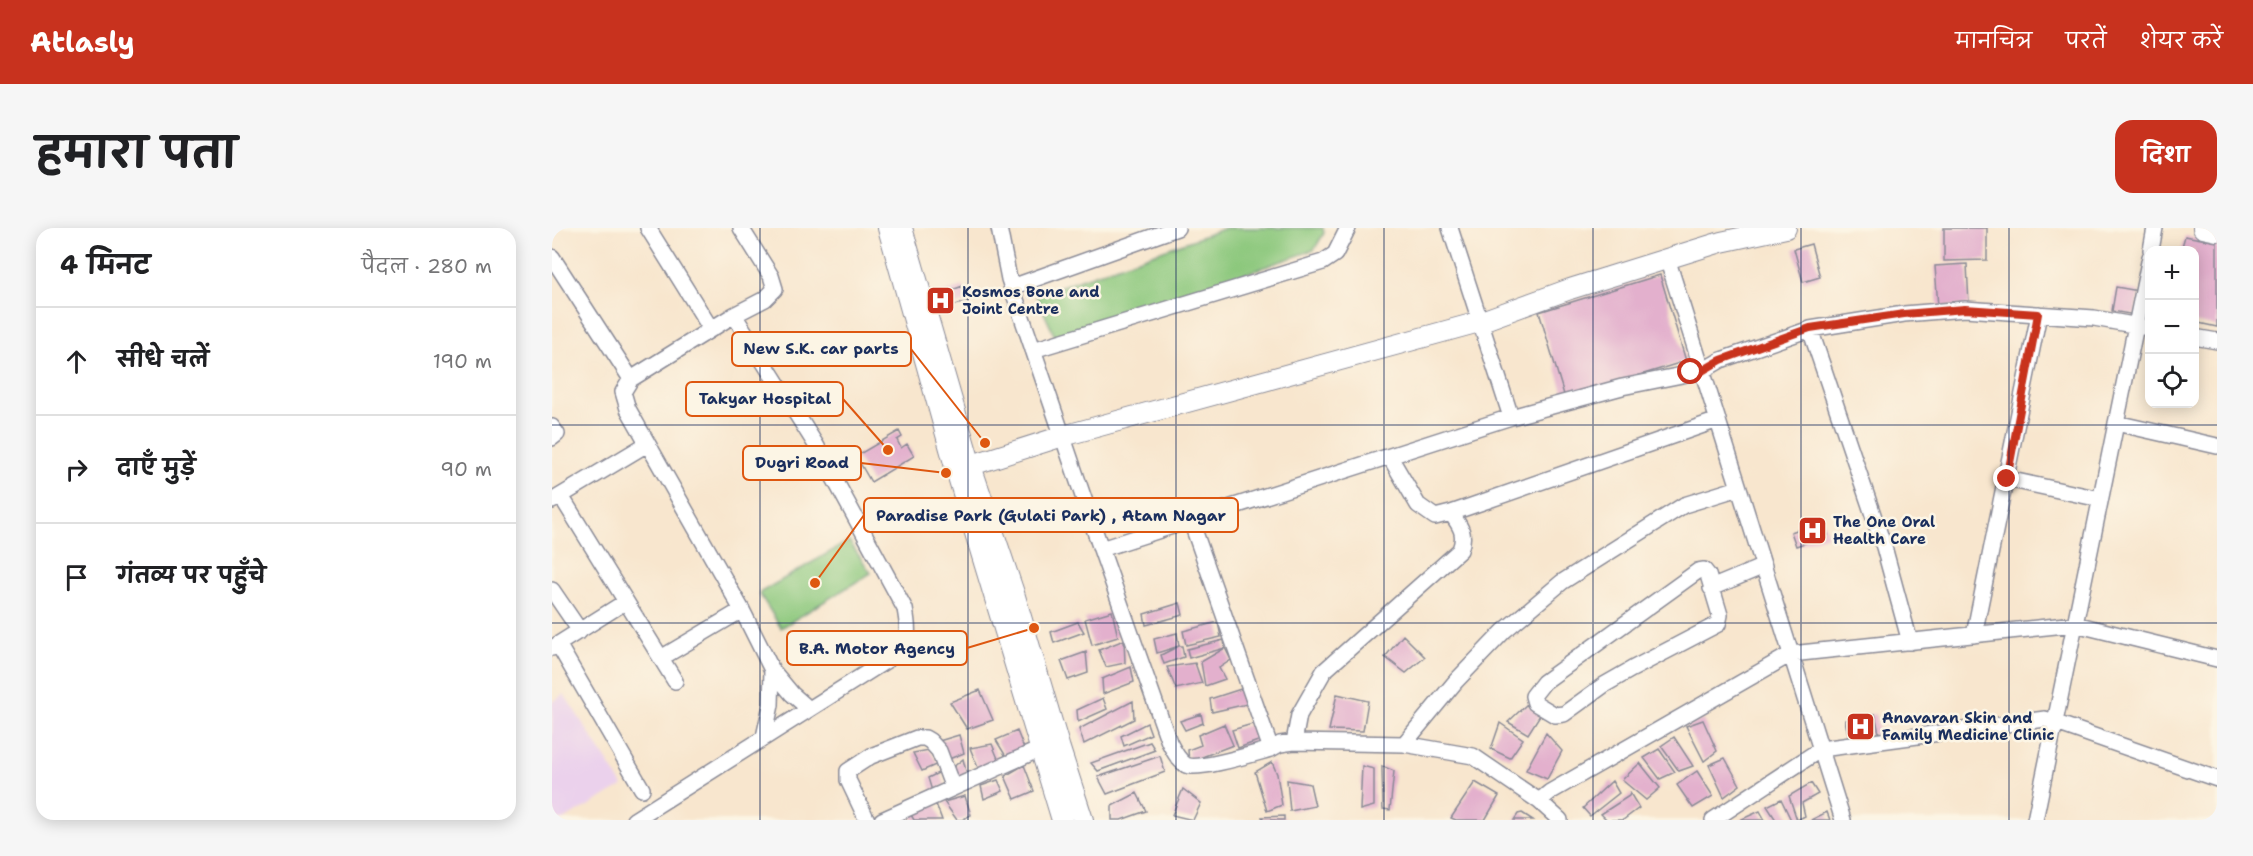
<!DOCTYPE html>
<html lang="hi">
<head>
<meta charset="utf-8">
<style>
	body { margin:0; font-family:"Shantell Sans","Playpen Sans Deva",sans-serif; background:#f6f6f6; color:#202124 }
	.controls { position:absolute; right:18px; top:18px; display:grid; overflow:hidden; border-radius:12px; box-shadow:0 3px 15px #0003 }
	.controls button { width:54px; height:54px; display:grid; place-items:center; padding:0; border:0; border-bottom:2px solid #e0e0e0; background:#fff; color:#202124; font:30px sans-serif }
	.stop { position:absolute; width:18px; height:18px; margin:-14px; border:4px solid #c8321e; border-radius:50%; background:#fff }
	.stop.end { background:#c8321e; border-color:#fff; box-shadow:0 2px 6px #0008 }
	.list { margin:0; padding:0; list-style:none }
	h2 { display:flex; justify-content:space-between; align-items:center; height:78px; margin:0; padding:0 24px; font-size:26px }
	h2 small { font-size:20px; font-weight:400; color:#757577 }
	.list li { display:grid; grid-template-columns:39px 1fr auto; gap:18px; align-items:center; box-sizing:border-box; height:108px; padding:0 24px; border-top:2px solid #e0e0e0 }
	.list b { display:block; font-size:22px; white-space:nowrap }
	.list em { font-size:20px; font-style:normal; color:#757577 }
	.icon { flex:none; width:33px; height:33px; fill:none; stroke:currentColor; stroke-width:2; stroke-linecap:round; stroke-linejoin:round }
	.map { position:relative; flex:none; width:1665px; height:592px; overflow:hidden; border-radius:18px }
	header { display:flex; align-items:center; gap:36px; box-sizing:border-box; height:84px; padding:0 30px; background:#c8321e; color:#fff }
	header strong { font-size:28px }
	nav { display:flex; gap:33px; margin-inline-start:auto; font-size:21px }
	.intro { display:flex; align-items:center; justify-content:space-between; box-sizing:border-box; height:144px; padding:0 36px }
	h1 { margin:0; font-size:42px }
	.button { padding:15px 27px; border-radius:18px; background:#c8321e; color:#fff; font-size:21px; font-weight:700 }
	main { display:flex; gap:36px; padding:0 36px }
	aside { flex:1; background:#fff; border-radius:18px; box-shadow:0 3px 15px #0003 }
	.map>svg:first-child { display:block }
	.built { fill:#ebd1ec }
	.green { fill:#8cc87d; stroke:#547c6e; stroke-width:1.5 }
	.building { fill:#e3b0cd }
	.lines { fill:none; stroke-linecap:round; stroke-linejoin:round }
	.minor-casing { stroke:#8a8a96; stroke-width:18 }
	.tertiary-casing { stroke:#8a8a96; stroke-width:22 }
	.minor { stroke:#fff; stroke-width:15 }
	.tertiary { stroke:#fff; stroke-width:20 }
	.route { stroke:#c8321e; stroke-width:8 }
	.grid { fill:none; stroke:#1b2f5e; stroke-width:1.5; stroke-opacity:0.55 }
	.labels { text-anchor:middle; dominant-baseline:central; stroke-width:5; stroke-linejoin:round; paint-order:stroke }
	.poi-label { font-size:15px; font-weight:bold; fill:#1b2f5e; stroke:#fcf5e5; text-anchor:start }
	.leader { fill:none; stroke:#de5710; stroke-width:2 }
	.callout-dot { fill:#de5710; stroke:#fcf5e5; stroke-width:2 }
	.callout { fill:#fcf5e5; stroke:#de5710; stroke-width:2 }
	.callout-label { font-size:16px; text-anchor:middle; font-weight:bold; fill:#1b2f5e }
</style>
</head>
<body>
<header>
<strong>Atlasly</strong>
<nav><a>मानचित्र</a><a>परतें</a><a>शेयर करें</a></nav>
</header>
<div class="intro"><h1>हमारा पता</h1><a class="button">दिशा</a></div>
<main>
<aside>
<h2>4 मिनट<small>पैदल · 280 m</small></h2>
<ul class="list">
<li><svg class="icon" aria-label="ahead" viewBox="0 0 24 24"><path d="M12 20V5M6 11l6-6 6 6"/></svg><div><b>सीधे चलें</b></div><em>190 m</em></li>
<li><svg class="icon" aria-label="right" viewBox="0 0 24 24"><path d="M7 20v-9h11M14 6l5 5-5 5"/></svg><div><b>दाएँ मुड़ें</b></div><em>90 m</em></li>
<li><svg class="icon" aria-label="arrive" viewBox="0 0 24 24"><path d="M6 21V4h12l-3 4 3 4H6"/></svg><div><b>गंतव्य पर पहुँचे</b></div></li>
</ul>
</aside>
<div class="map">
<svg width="1665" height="592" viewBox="0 0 1665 592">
	<rect width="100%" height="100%" fill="#fcf5e5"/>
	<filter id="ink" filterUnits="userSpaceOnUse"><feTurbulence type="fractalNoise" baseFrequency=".0167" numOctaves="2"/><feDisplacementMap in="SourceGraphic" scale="12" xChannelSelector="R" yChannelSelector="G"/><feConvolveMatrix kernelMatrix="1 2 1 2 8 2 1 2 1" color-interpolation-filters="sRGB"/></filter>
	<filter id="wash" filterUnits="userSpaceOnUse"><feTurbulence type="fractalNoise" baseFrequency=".008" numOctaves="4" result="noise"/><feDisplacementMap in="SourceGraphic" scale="24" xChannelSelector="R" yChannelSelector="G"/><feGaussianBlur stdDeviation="1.35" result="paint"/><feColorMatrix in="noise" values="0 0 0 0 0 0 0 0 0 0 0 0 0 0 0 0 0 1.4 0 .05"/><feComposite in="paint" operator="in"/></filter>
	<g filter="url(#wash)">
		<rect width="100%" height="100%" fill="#f8e6ce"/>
		<path class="built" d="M12,466L71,558L11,592H0V474Z"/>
		<path class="green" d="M674,0H771L772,5L762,22L504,111L484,67Z
			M297,313L319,345L229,400L207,365Z"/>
		<g id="blocks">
			<path class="building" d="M1392,0H1435V32L1392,33Z
				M1633,8L1665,14V99L1642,94V22H1629Z
				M1259,16L1268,49L1251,54L1242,21Z
				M1415,36L1417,77L1386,79L1383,38Z
				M1108,47L1134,133L1013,170L987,84Z
				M411,58L416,73L385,83L380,69Z
				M1564,59L1587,63L1583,87L1560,83Z
				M347,203L350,209L345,212L349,220L355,216L362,228L319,254L304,228Z
				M1271,293L1276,307L1244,318L1239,304Z
				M628,375L631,387L594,397L592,386Z
				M560,383L566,409L540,417L533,391Z
				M526,394L532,404L502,415L499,404Z
				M666,394L669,409L634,417L631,403Z
				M625,405L627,418L605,425L602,411Z
				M851,407L873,429L854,445L833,429Z
				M572,412L573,435L554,439L547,422Z
				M672,412L673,420L637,430L635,421Z
				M627,418H630L632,429L612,436L609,427Z
				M673,420L679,432L667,440L673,451L653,458L649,434Z
				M534,424L536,445L516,452L509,433Z
				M643,435L650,455L624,461L615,439Z
				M579,439L582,454L551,466L550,451Z
				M692,460L695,476L660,484L658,471Z
				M428,462L441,492L415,501L398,474Z
				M785,466L816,473L811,503L777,502Z
				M551,470L555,481L526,494L525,482Z
				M581,473L582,491L532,516L527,501Z
				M974,477L988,487L976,506L956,494Z
				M649,486L651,495L633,502L628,493Z
				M1323,486L1327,505L1297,511L1293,492Z
				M1151,492L1165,523L1152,533L1134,498Z
				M595,495L599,506L572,518L569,508Z
				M704,495L709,512L686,520L680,502Z
				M948,495L971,511L958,530L939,521Z
				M672,496L681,517L637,534L636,522L649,517L646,507Z
				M465,503L473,523L455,530L444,512Z
				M994,505L1010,523L995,551L974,542Z
				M407,507L412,525L397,531L387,513Z
				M1122,509L1141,538L1127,543L1109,518Z
				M598,514L603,522L546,543L539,535Z
				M440,516L447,533L427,542L418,520Z
				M1107,521L1123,544L1108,551L1092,530Z
				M377,522L386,536L370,543L361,525Z
				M608,528L613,544L555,566L546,549Z
				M1173,530L1188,557L1172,569L1157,537Z
				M411,531L415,547L405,552L400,540Z
				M720,534L725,546L730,577L715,583L703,544Z
				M1088,535L1108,560L1094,572L1070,552Z
				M472,537L482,563L463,571L453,548Z
				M810,538L822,541V578L808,582Z
				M830,538L842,543L838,582L831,581Z
				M1145,543L1161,568L1141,580L1125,557Z
				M388,544L393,557L380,563L376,550Z
				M446,552L451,563L432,571L429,558Z
				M735,552L758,556L763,578L738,583Z
				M1060,553L1067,565L1038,588L1031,580Z
				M923,554L947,568L933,592H904L899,590Z
				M1259,555L1266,566L1250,575L1253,588L1245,592L1237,568Z
				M631,561L649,575L641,592L620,587Z
				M585,565L594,583L569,592H560V578Z
				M1078,565L1087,580L1071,592H1055L1049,586L1077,568Z
				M413,568L419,587L410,592H405L392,574Z
				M1229,571L1239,592H1224L1215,578Z
				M384,576L390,592H362L359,587Z
				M1208,583L1213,592H1188Z
				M1275,584L1278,592H1259Z
				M970,585L981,592H962L966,586Z
				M732,588V592H711L710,589Z"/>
		</g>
	</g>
	<g filter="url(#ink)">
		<use href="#blocks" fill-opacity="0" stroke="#8a8a96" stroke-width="1.5"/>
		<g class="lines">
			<defs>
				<path id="minor" d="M96,0L159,101
					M189,0L219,48L223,61L213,71L182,87L79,151L71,164L76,181L190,382L220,442L240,466L257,481
					M447,0L457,51L549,321L617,514C621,522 626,532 634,537C646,543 704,525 719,521L728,516L742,514L852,516L921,528L987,573L1008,592
					M898,0L959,189
					M1599,22L1603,0
					M0,29L79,151
					M1115,30L1291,592
					M460,59L625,0
					M1258,101L1332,319L1358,414
					M1642,109L1665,113
					M481,122L771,34L783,26L796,0
					M1564,195L1665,218
					M0,199L5,206L0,210
					M1455,251L1548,271
					M9,268L123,453
					M0,273L95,216
					M899,285L1166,192
					M639,293L719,521
					M549,321L959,189L1070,159L1150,143L1169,132L1258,101L1352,86L1413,81L1542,90L1598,100
					M1152,342L1156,347L1168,387L1166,396L1080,441L1052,457L1012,486L1003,487L983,475L981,468L992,454L1146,343Z
					M1159,360L1212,338
					M0,362L28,403
					M1422,407L1487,86
					M6,416L90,561
					M0,420L73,374
					M109,430L190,382
					M212,509L219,477L220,442
					M742,514L747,487L772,443L908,322C914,306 909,299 899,285L883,289L866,277L838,229
					M852,516L904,453L952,403L1010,354L1132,277L1187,260
					M987,573L998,564L1239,426L1523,396L1665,431
					M82,592L343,427C358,410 357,403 353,381L264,217L182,87
					M315,592L296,552V543L319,528L365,510H373L378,513L387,523L401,560
					M330,592L488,521
					M1161,592L1269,521L1493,491L1665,551
					M1483,592L1598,29"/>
				<path id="tertiary" d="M336,0L404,242L510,592
					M350,0L419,238L462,365L508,521L531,592
					M1651,0L1665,3
					M404,242L511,208L927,94L1018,61L1169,14L1234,0"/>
			</defs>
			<use href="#minor" class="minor-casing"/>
			<use href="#tertiary" class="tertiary-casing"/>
			<use href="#minor" class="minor"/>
			<use href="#tertiary" class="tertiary"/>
		</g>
	</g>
	<g class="lines" filter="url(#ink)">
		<path class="route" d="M1139,144L1150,143L1169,132L1258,100L1352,86L1413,81L1486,86L1455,251"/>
	</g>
	<path class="grid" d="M208,0V592M416,0V592M624,0V592M832,0V592M1041,0V592M1249,0V592M1457,0V592M0,197H1665M0,395H1665"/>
	<defs>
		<symbol id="hospital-square" viewBox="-11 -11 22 22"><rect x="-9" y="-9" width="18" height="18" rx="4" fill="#c8321e" stroke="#fcf5e5"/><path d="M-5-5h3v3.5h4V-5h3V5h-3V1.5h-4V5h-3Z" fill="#fff"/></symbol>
	</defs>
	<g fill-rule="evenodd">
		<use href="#hospital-square" x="372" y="56" width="33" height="33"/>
		<use href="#hospital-square" x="1244" y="286" width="33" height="33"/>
		<use href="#hospital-square" x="1292" y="482" width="33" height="33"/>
	</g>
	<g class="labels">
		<g class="poi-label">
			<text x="410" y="64">Kosmos Bone and<tspan x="410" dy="17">Joint Centre</tspan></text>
			<text x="1281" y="294">The One Oral<tspan x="1281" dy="17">Health Care</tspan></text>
			<text x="1330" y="490">Anavaran Skin and<tspan x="1330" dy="17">Family Medicine Clinic</tspan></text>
		</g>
	</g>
	<path class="leader" d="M433 215L359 121M336 222L291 171M394 245L309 235M263 355L312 287M482 400L415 420"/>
	<g class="callout-dot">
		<circle cx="433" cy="215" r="6"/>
		<circle cx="336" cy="222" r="6"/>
		<circle cx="394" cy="245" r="6"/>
		<circle cx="263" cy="355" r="6"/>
		<circle cx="482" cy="400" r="6"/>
	</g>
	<g class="callout">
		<rect x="180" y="104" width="179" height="34" rx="6"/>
		<rect x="134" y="154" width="157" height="34" rx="6"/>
		<rect x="191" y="218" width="118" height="34" rx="6"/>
		<rect x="312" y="270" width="374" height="34" rx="6"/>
		<rect x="235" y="403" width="180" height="34" rx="6"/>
	</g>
	<g class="callout-label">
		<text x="269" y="126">New S.K. car parts</text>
		<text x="213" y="176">Takyar Hospital</text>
		<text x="250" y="240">Dugri Road</text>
		<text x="499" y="293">Paradise Park (Gulati Park) , Atam Nagar</text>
		<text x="325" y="426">B.A. Motor Agency</text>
	</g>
</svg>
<div class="controls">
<button>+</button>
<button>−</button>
<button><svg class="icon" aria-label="locate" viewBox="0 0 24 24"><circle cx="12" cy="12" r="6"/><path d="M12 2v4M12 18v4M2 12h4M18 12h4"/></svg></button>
</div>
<div class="stop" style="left:1139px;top:144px"></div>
<div class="stop end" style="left:1455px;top:251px"></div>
</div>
</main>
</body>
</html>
